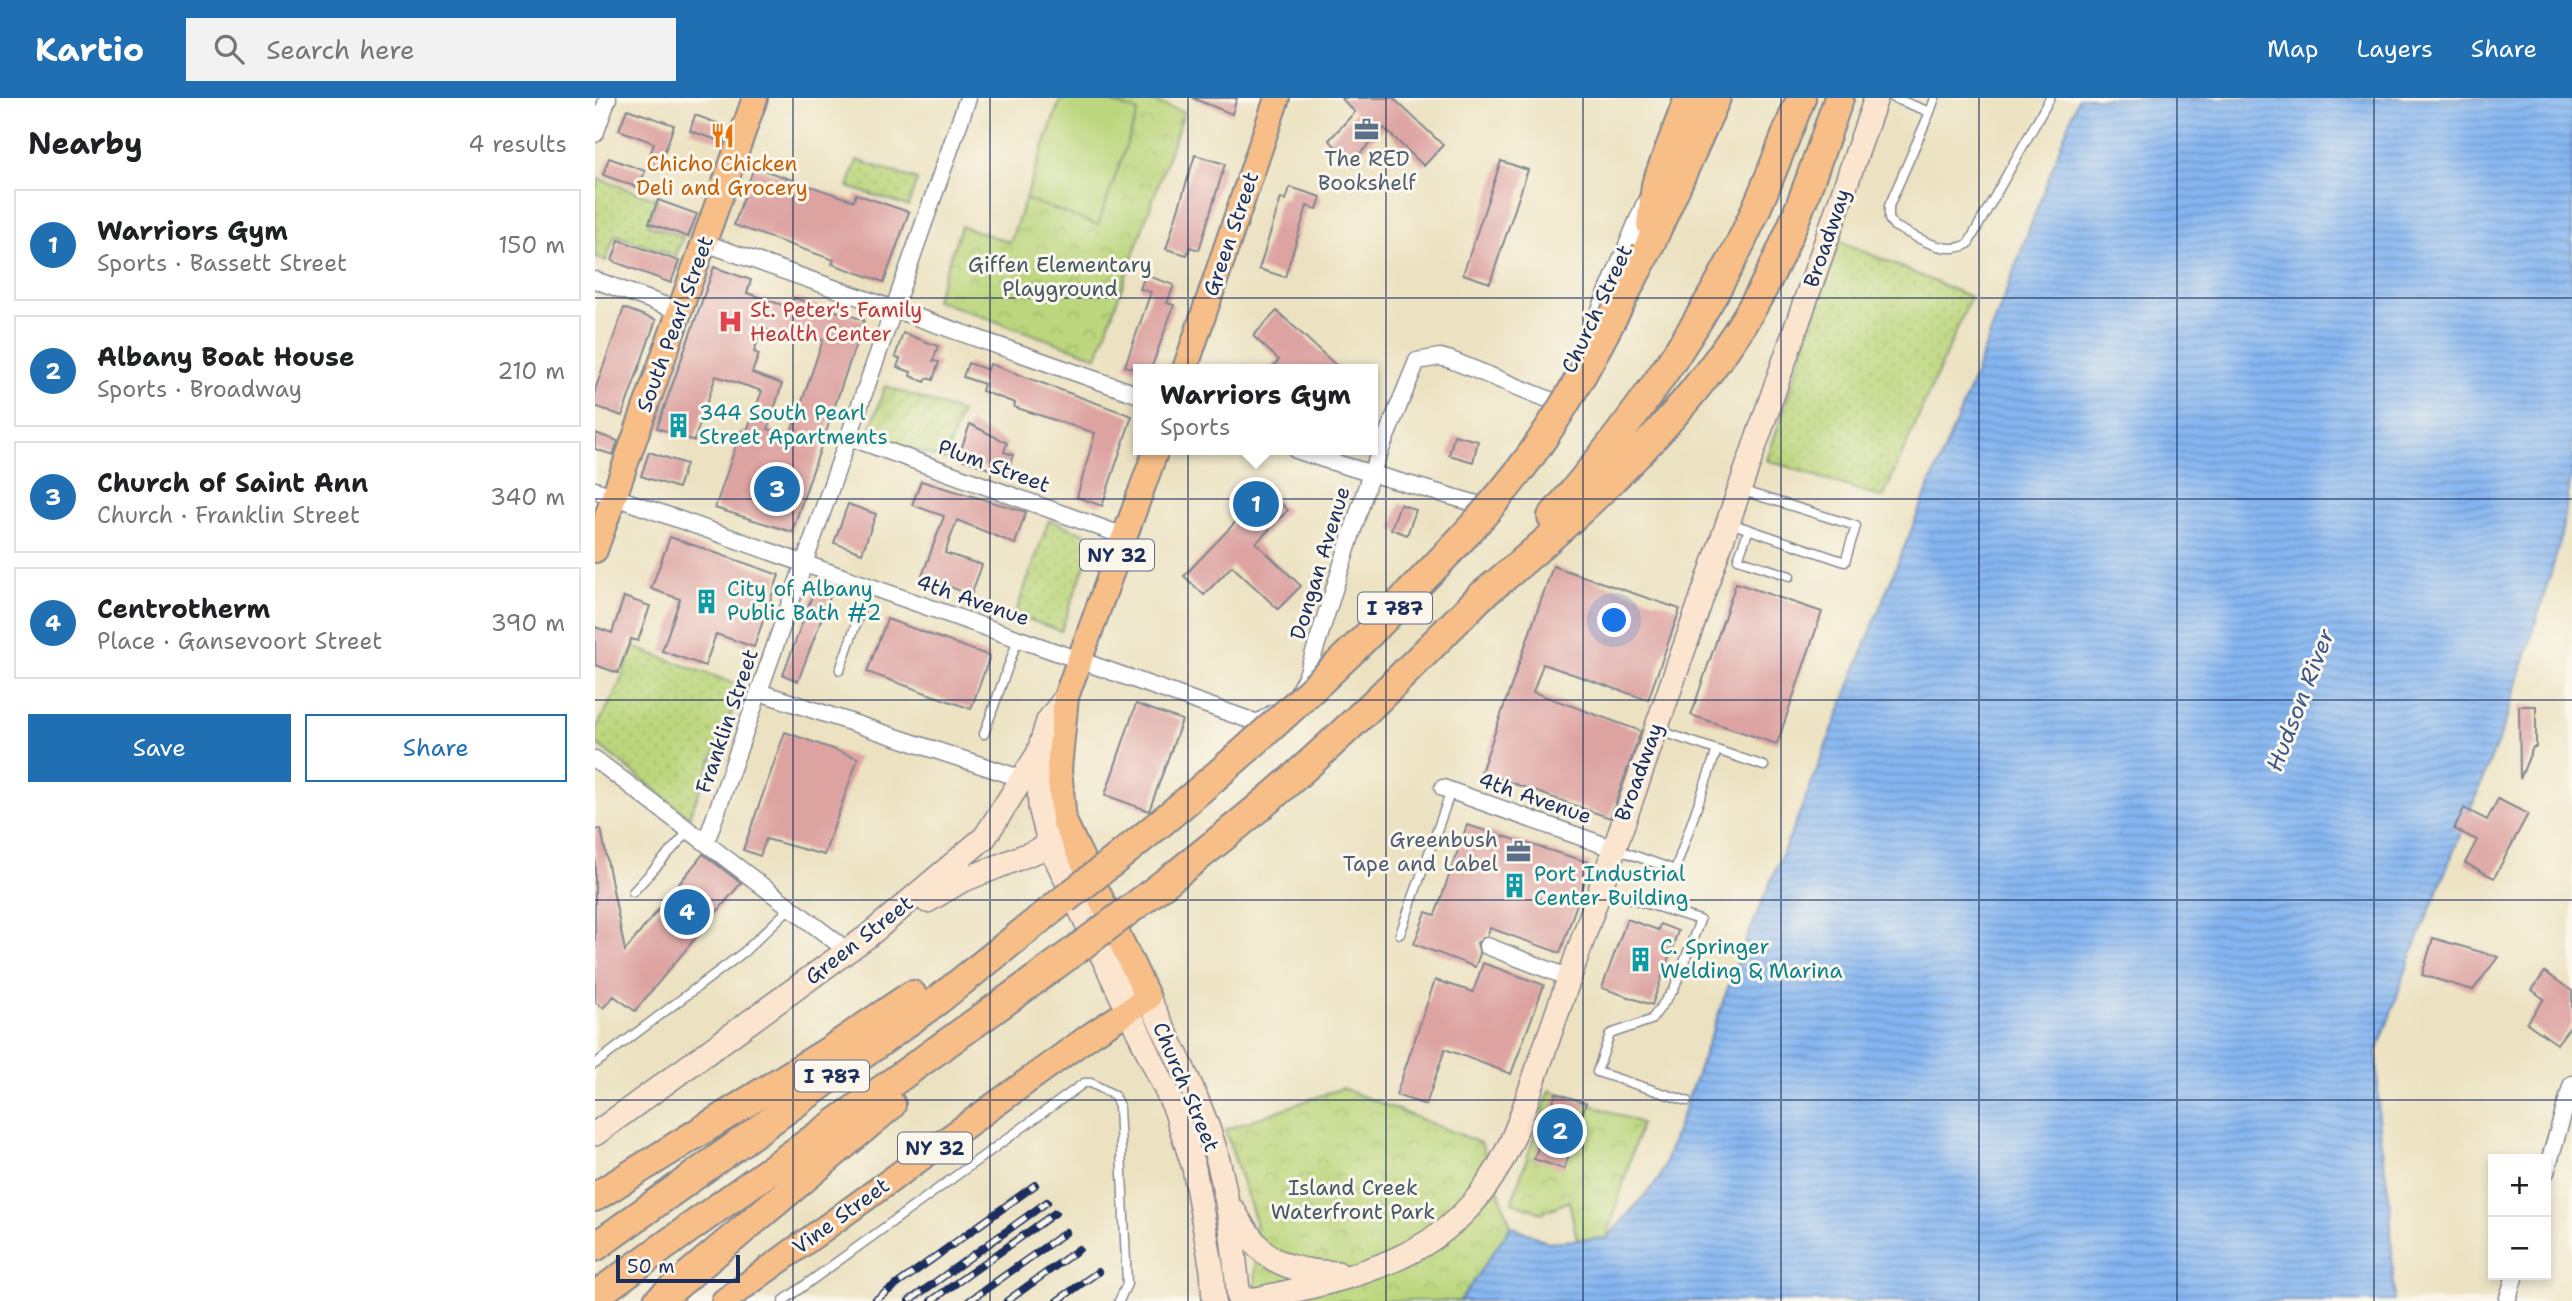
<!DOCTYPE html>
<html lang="en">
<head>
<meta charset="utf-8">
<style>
	:root { --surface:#fff; --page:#f2f2f2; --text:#202124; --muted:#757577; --line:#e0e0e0; --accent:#1f6fb2 }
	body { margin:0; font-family:"Shantell Sans",sans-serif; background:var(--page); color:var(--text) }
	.controls { position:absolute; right:21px; bottom:21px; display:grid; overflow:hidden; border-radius:0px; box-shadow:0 4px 10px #0003 }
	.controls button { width:63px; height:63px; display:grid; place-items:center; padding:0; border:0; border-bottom:2px solid var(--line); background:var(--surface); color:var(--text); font:35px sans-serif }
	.scale { position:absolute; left:21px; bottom:18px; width:124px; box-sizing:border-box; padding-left:7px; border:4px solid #1b2f5e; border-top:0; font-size:19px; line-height:24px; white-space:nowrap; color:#1b2f5e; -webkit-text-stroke:5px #fbf7ec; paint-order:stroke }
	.you { position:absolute; left:1020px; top:523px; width:24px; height:24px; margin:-18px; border:5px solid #fff; border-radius:50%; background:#1a73e8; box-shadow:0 0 0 10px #1a73e833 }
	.badge { display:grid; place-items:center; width:46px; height:46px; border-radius:50%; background:var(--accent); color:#fff; font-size:23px; font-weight:700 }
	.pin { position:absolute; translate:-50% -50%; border:4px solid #fff; box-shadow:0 2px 7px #0006 }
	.popup { position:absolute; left:538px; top:266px; width:245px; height:91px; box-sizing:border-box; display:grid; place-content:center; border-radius:0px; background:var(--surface); filter:drop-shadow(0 2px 5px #0005); font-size:23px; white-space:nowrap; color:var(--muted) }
	.popup b { font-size:26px; color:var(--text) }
	.popup::after { content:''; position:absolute; left:50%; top:100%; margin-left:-14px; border:14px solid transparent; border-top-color:var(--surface) }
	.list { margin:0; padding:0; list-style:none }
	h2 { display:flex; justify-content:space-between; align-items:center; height:91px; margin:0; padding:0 28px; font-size:30px }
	h2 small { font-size:23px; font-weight:400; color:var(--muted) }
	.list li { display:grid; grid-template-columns:46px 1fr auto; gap:21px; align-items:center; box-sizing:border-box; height:112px; margin:0 14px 14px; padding:0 14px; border:2px solid var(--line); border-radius:0px }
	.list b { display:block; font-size:26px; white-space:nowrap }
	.list p { margin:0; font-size:23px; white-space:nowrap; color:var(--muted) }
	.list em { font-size:23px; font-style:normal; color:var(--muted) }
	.actions { display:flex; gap:14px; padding:21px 28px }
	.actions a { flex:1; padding:16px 0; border:2px solid var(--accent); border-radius:0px; text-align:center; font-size:24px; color:var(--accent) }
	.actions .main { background:var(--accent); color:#fff }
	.icon { flex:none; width:38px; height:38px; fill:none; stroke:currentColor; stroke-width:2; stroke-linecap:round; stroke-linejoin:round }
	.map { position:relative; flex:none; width:1977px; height:1203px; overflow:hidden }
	header { display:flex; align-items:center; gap:42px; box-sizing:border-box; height:98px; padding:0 35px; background:var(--accent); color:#fff }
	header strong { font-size:33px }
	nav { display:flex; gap:38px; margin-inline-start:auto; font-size:24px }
	.search { width:490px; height:63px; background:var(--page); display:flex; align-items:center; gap:18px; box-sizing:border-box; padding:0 24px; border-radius:0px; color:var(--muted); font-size:26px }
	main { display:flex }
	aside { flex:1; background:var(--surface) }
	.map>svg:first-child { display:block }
	.grass { fill:url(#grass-dots); stroke:#6b826c; stroke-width:2 }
	.park { fill:url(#park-crowns); stroke:#6b826c; stroke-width:2 }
	.garden { fill:url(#garden-furrows); stroke:#6b826c; stroke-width:2 }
	.pitch { fill:#bbd67b; stroke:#6b826c; stroke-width:2 }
	.water { fill:url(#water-rules); stroke:#5072a8; stroke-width:2 }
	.building { fill:#dda3a1; fill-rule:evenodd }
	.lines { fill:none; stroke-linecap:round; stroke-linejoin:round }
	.lane-casing { stroke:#848890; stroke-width:11 }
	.street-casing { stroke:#848890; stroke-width:19 }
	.secondary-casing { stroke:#848890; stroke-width:26 }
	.primary-casing { stroke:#848890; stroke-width:28 }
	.highway-casing { stroke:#848890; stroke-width:32 }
	.lane { stroke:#fff; stroke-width:8 }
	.street { stroke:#fff; stroke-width:16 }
	.secondary { stroke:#fce5cf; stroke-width:23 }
	.primary { stroke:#f7be88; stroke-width:24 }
	.highway { stroke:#f7be88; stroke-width:28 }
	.rail-casing { stroke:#1b2f5e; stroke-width:8 }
	.rail { stroke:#fbf7ec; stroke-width:5; stroke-dasharray:16; stroke-linecap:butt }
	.highway-bridge-casing { stroke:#848890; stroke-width:32; stroke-linecap:butt }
	.highway-bridge { stroke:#f7be88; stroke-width:28 }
	.grid { fill:none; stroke:#1b2f5e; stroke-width:2; stroke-opacity:0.55 }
	.labels { text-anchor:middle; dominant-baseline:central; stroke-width:6; stroke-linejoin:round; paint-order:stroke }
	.shield { fill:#fbf7ec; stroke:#5e6b89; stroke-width:2 }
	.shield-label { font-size:19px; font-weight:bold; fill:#1b2f5e }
	.service-label { font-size:21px; fill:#4e5e75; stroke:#fbf7ec }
	.food-label { font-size:21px; fill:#c56008; stroke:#fbf7ec }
	.street-label { font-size:21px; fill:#1b2f5e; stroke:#fbf7ec }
	.park-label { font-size:21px; fill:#435965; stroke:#fbf7ec }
	.health-label { font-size:21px; fill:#be3a42; stroke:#fbf7ec; text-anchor:start }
	.culture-label { font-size:21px; fill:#0d838f; stroke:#fbf7ec; text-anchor:start }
	.water-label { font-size:23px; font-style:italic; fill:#3b588a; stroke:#fbf7ec }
</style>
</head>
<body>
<header>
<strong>Kartio</strong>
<div class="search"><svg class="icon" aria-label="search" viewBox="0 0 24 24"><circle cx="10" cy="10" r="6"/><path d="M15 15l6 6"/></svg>Search here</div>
<nav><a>Map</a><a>Layers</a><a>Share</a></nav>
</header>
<main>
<aside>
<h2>Nearby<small>4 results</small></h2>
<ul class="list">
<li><span class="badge">1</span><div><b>Warriors Gym</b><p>Sports · Bassett Street</p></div><em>150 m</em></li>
<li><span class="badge">2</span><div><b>Albany Boat House</b><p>Sports · Broadway</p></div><em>210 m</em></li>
<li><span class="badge">3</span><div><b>Church of Saint Ann</b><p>Church · Franklin Street</p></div><em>340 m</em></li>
<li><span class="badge">4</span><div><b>Centrotherm</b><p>Place · Gansevoort Street</p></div><em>390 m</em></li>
</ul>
<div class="actions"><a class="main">Save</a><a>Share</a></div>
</aside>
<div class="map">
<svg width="1977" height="1203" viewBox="0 0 1977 1203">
	<defs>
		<pattern id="grass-dots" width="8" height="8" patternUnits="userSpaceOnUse" patternTransform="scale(1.75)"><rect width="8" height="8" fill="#bbd67b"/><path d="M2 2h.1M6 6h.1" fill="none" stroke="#a0b86d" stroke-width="1.8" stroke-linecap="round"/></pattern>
		<pattern id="park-crowns" width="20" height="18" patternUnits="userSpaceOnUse" patternTransform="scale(1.75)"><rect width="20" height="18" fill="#bbd67b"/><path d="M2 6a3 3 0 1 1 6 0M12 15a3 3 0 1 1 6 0" fill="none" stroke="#a0b86d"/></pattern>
		<pattern id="garden-furrows" width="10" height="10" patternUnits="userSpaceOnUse" patternTransform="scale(1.75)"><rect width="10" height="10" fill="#bbd67b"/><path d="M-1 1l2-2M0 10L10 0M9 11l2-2" fill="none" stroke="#a0b86d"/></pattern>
		<pattern id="water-rules" width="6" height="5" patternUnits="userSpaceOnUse" patternTransform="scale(1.75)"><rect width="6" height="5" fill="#85b6f1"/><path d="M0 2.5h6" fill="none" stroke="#6c94c6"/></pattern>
	</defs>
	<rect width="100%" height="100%" fill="#fbf7ec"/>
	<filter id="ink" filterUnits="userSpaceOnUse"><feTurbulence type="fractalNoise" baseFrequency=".0143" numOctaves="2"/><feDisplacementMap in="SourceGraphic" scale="14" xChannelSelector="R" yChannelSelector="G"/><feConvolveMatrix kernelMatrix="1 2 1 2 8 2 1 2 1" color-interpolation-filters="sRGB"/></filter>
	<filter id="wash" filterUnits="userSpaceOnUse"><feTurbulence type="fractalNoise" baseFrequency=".00686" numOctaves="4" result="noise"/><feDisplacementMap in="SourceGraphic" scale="28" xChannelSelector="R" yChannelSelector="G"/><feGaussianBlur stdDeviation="1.57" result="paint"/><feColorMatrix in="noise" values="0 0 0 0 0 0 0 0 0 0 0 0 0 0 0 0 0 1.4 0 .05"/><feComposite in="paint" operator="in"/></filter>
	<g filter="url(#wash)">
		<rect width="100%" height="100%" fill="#ece2c1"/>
		<path class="grass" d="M262,62l60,20 -9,26 -60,-19z
			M4,81l58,20 -9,26 35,12 -7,19 -61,-21 -9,26 -11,-4v-68z
			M1244,143l132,56 -88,201 -116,-38z
			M454,422l46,17 -34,94 -46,-16z
			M38,549l109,39 -53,131 -94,-75v-11l24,-46z"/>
		<path class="park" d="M466,0h84l39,14 -87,245 -162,-57 26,-74 49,16z
			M747,990l139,55 30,83 -51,75h-204l-1,-82 -30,-89z
			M955,992l91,33 -34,115 -30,2 -8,-39 -27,12 -30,-11z"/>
		<path class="garden" d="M290,288l76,26 -16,48 -77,-25z"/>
		<path class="pitch" d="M466,0h40l37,14 -40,113 -73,-26z"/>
		<path class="water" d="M1483,0h494v375l-13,73 -54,178 -95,235 -33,94 2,77 11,72 4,99h-934l51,-75 37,16 59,-4 52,-59 81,-225 63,-149 86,-221 83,-201z"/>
		<g id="blocks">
			<path class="building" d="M597,0h45l-5,16z
				M746,0h52l50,47 -19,21 -40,-38 -32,34 -23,-22 26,-28z
				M32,11l47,16 -15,43 -12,-4 7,-21 -35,-13z
				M100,17l30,11 -5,15 -30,-10z
				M600,57l30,9 -26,86 -9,-3 -3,8 -21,-6z
				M14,60l36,13 -6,17 -36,-13z
				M906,63l27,9 -38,113 -27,-9z
				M159,69l100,34 2,-7 53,18 -25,70 -52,-18 2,-4 -100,-35z
				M695,89l31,10 -4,12 -10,-3 -22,71 -26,-8 22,-71 5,2z
				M63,102l39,14 -9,23 -39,-14z
				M24,142l60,21 -8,22 -59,-22z
				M119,169l37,13 -4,13 44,15 3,-10 70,22 -72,212 -77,-24 26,-77 5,2 16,-42 -46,-15 -22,65 -37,-13zM167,230l35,11 2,-6 24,7 -33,96 -22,-7 14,-45 -30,-11 7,-19 -5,-2z
				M550,177l29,10 -7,18 7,2 -23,64h-17l-9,-3 26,-74 -11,-3z
				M29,210l32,12 -34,96 -27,-10v-16z
				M682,213l63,58h-70l9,-9 -26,-24z
				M308,235l35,13 -5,15 6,1 -6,18 -6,-2 -2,4 -15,-6 1,-4 -14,-5 3,-8 -5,-2z
				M373,265l20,7 2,-6 142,52 -30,90 -25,-9 18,-64 -81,-26 1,-4 -33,-12 2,-7 -21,-7z
				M375,326l37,19 -3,9 9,3 -7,20 -48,-17z
				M0,335l23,8 -5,14 -18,-6z
				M859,337l24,6 -5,21 -24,-7z
				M54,354l37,12 -8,24 -37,-12z
				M326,383l105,31 -11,32 -58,-24 -12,33 37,12 -11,30 -49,-19 22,-60 -32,-11z
				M671,392l22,20 -32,33 45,43 -23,23 -46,-43 -28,29 -20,-19z
				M253,406l28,10 -14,39 -28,-10z
				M805,406l16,6 -9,25 -16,-6z
				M75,439l109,38 -25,72 -38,-13 -11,32 -43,-15 18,-52 -29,-10z
				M958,468l127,43 -32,91 -105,-36 -10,28 108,39 -31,87 -129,-46z
				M1141,485l86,29 -45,132 -86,-29z
				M220,490l16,6 -33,87 -15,-6z
				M29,499l26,9 -12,35 -7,-2 -13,34 -23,-8v-38l17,6z
				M292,521l103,37 -19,53 -104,-37z
				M541,606l46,16 -33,91 -44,-16z
				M1924,608h17v41h-3l-13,32z
				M190,634l73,26 -34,97 -58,-16 -6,17 -17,-6z
				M1903,701l30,15 -34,64 -29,-15 12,-23 -23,-11 10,-21 23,12z
				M872,727l124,38 -31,90 -70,-25 -3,8 -10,7 3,11 -5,13 -61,-23 12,-32 9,3z
				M6,731l24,122 78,-97 38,29 -106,128 -21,-15 -11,12 -8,-6v-172z
				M1032,821l31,11 2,-6 18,7 -26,74 -50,-17z
				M1838,840l65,19 -25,33 -51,-15z
				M888,865l61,22 -33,89 -66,-25 -19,56 -30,-10 39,-115 38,12z
				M1950,874l27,19v33l-15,20 -30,-21 17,-24 -12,-9z
				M961,995l30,10 -22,66 -30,-10z"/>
		</g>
	</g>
	<g filter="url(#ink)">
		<use href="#blocks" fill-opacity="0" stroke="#848890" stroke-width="2"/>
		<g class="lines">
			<defs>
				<path id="lane" d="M1299,0l36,14 -41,94v13l5,7c22,10 50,31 74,18l82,-146
					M1335,14l5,-14
					M1135,425l115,39 11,-36 -113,-35
					M1154,431l-11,30 52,17
					M245,572l29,-84
					M1067,627l7,9 95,32
					M389,636l34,-95
					M1021,751l59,21 42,-120
					M1006,792l99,30 -26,69 -23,31 -41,14 -13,38 90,29
					M38,794l57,-62
					M805,836l51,-143
					M0,966l149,-112 47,-45
					M188,1203l301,-218h7l23,12 5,11 8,178 -8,17"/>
				<path id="street" d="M0,36l13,-36
					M110,145l434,152
					M0,182l85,31
					M994,238l55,-131
					M254,339l275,99
					M701,352c64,22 129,38 194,58l2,-4
					M0,392l663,233 15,-10
					M164,594l264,87
					M703,594l9,-17 63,-199 47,-115 23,-4 11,3 99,40
					M0,661l253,192
					M848,690l169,60
					M111,744l262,-744
					M892,848l80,31
					M1951,1074l26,-88
					M1912,1203l8,-26"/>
				<path id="secondary" d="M443,656l2,53 10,39 125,263 19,59 18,102 2,31
					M332,803l34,-20 101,-40
					M553,900c24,48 50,97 66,148 15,50 20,103 25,155
					M0,1036l273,-198 117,-99 53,-83 10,-33 18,-24
					M639,1113c27,49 47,60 103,62
					M652,1203c125,-27 221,-45 271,-176l358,-1027"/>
				<path id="primary" d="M590,271l92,-271
					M0,452l160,-452
					M129,1203l367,-266 57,-37 -84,-177 -5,-52 7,-72 90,-247"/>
				<path id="highway" d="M1056,126l5,-39 33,-87
					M1052,153l69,-153
					M957,419c68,-80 131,-163 180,-257 27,-52 47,-108 69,-162
					M885,499c101,-82 220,-191 282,-307 33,-61 54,-127 77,-192
					M0,1099l237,-148 80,-54
					M0,1149l338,-243 132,-105
					M0,1198l437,-314
					M63,1203l233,-196"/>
			</defs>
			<use href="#lane" class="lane-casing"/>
			<use href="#street" class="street-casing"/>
			<use href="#secondary" class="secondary-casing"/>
			<use href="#primary" class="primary-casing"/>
			<use href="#highway" class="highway-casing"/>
			<use href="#lane" class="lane"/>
			<use href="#street" class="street"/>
			<use href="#secondary" class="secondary"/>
			<use href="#primary" class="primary"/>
			<use href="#highway" class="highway"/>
			<defs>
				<path id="rail" d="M279,1203l161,-116
					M314,1203l138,-99
					M336,1203l124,-88
					M374,1203l97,-69
					M412,1203l72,-52
					M462,1203l41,-29"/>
			</defs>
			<use href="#rail" class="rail-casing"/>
			<use href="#rail" class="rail"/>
			<defs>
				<path id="highway-bridge" d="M470,801c114,-87 221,-181 322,-283 50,-51 100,-101 142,-158 47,-65 81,-136 118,-207
					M437,884c89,-65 178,-131 260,-203 66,-58 127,-120 188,-182"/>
			</defs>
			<use href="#highway-bridge" class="highway-bridge-casing"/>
			<use href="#highway-bridge" class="highway-bridge"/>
		</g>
	</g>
	<path class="grid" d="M198,0v1203M395,0v1203M593,0v1203M791,0v1203M988,0v1203M1186,0v1203M1384,0v1203M1582,0v1203M1779,0v1203M0,200h1977M0,401h1977M0,602h1977M0,802h1977M0,1002h1977"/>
	<defs>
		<symbol id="office-bare" viewBox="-9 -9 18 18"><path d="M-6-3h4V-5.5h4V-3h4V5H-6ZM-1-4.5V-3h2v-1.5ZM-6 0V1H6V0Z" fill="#5c6f8a" stroke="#fbf7ec" stroke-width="2.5" paint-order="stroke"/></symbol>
		<symbol id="restaurant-bare" viewBox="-9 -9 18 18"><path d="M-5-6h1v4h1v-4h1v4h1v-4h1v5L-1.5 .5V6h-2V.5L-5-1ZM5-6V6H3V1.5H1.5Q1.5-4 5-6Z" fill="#e8710a" stroke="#fbf7ec" stroke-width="2.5" paint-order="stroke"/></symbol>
		<symbol id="hospital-bare" viewBox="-9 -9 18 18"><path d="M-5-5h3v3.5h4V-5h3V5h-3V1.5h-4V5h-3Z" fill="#e0444e" stroke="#fbf7ec" stroke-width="2.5" paint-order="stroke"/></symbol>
		<symbol id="building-bare" viewBox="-9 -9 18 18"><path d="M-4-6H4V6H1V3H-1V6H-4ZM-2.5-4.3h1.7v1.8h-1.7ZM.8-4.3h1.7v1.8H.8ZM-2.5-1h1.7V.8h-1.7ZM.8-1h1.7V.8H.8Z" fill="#0f9aa8" stroke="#fbf7ec" stroke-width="2.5" paint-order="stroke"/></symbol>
	</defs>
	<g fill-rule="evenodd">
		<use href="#office-bare" x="754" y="14" width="35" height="35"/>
		<use href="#restaurant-bare" x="110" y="20" width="35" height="35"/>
		<use href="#hospital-bare" x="118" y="206" width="35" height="35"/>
		<use href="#building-bare" x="66" y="310" width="35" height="35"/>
		<use href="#building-bare" x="94" y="486" width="35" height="35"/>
		<use href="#office-bare" x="906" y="736" width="35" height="35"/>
		<use href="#building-bare" x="902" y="770" width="35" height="35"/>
		<use href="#building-bare" x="1028" y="844" width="35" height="35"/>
	</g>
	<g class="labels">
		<g class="shield">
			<rect x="485" y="441.5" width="74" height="31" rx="5"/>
			<rect x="763" y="494.5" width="74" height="31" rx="5"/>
			<rect x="200" y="962.5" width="74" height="31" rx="5"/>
			<rect x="303" y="1034.5" width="74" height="31" rx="5"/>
		</g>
		<g class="shield-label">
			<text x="522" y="457">NY 32</text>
			<text x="800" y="510">I 787</text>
			<text x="237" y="978">I 787</text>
			<text x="340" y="1050">NY 32</text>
		</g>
		<g class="service-label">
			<text x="772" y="61">The RED<tspan x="772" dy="24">Bookshelf</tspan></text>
			<text x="903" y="742" text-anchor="end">Greenbush<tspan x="903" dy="24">Tape and Label</tspan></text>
		</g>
		<g class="food-label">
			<text x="127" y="66">Chicho Chicken<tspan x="127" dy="24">Deli and Grocery</tspan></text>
		</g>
		<g class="street-label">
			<text transform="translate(636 136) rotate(-71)">Green Street</text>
			<text transform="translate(1232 140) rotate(-71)">Broadway</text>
			<text transform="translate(1002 211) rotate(-65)">Church Street</text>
			<text transform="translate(80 226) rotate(-70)">South Pearl Street</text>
			<text transform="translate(399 368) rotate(20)">Plum Street</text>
			<text transform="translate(725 465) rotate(-73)">Dongan Avenue</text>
			<text transform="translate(378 502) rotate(19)">4th Avenue</text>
			<text transform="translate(132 623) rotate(-71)">Franklin Street</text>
			<text transform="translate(1044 674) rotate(-70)">Broadway</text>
			<text transform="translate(940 700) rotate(19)">4th Avenue</text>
			<text transform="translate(264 842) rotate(-38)">Green Street</text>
			<text transform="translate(591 989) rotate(67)">Church Street</text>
			<text transform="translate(246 1118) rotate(-36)">Vine Street</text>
		</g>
		<g class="park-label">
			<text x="465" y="167">Giffen Elementary<tspan x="465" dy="24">Playground</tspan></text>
			<text x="758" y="1090">Island Creek<tspan x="758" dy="24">Waterfront Park</tspan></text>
		</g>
		<g class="health-label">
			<text x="155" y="212">St. Peter's Family<tspan x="155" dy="24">Health Center</tspan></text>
		</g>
		<g class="culture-label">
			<text x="104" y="315">344 South Pearl<tspan x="104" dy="24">Street Apartments</tspan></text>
			<text x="132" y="491">City of Albany<tspan x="132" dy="24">Public Bath #2</tspan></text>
			<text x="939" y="776">Port Industrial<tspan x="939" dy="24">Center Building</tspan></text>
			<text x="1065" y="849">C. Springer<tspan x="1065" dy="24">Welding &amp; Marina</tspan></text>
		</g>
		<g class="water-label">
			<text transform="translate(1705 602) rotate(-69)">Hudson River</text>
		</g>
	</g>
</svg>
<div class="controls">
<button>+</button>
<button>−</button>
</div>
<div class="scale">50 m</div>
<div class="you"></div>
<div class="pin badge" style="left:661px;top:406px">1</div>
<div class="popup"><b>Warriors Gym</b>Sports</div>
<div class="pin badge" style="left:965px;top:1033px">2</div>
<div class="pin badge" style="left:182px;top:391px">3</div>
<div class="pin badge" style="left:92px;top:814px">4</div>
</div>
</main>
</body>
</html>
